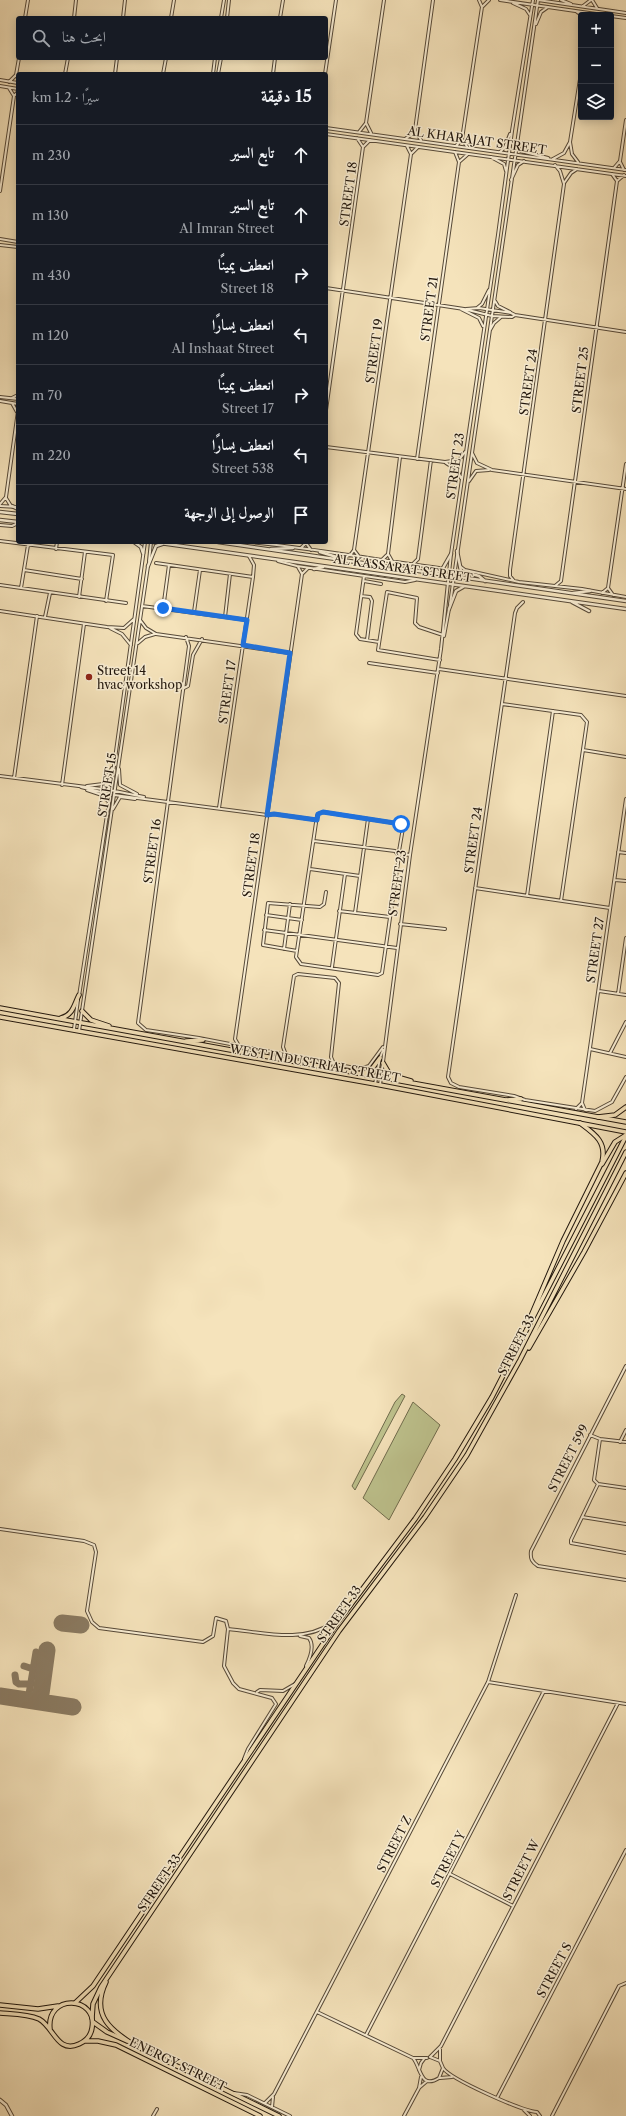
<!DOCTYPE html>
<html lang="ar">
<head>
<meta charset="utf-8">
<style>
	:root { --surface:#171b24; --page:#242831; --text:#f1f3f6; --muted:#9ea1a6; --line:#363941 }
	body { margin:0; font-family:"Libre Caslon Text",Amiri,serif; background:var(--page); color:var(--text); direction:rtl }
	.controls { position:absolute; right:12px; top:12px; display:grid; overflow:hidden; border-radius:4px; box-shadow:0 2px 10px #0003 }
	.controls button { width:36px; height:36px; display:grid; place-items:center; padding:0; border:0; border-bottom:1px solid var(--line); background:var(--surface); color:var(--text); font:20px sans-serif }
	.stop { position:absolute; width:12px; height:12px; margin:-9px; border:3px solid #1a73e8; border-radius:50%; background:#fff }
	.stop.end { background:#1a73e8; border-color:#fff; box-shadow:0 1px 4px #0008 }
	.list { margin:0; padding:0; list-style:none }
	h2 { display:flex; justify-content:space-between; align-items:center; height:52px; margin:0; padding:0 16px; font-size:17px }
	h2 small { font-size:13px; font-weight:400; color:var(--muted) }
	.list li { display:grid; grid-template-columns:26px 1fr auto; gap:12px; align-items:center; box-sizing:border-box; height:60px; padding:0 16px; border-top:1px solid var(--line) }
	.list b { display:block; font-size:15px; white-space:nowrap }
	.list p { margin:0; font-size:13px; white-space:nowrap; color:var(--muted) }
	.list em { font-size:13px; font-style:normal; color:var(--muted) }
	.icon { flex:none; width:22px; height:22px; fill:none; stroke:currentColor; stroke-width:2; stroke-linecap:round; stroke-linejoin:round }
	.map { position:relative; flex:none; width:626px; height:2116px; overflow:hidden; direction:ltr }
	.search { position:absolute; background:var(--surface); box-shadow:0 2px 10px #0003; left:16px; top:16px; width:312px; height:44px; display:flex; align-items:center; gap:10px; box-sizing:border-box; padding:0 14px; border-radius:4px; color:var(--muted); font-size:15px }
	.panel { position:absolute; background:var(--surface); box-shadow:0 2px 10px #0003; left:16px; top:72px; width:312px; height:472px; border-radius:4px; direction:rtl }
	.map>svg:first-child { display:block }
	.green { fill:#bec38e; stroke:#706c4d }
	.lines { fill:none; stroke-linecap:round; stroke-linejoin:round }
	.taxiway { stroke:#8b7c64; stroke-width:7 }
	.runway { stroke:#8b7c64; stroke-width:17 }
	.minor-casing { stroke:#564938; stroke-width:4 }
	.tertiary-casing { stroke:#564938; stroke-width:4.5 }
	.primary-casing { stroke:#21160c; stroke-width:5.5 }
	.trunk-casing { stroke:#21160c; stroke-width:5.5 }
	.minor { stroke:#f8edd3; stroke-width:2 }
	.tertiary { stroke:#f8edd3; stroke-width:2.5 }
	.primary { stroke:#f5e3bb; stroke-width:3.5 }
	.trunk { stroke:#f5e3bb; stroke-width:3.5 }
	.route { stroke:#1a73e8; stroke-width:5 }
	.poi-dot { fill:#8f2418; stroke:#f8edd3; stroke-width:1.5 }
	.labels { text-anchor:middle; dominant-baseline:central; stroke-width:3; stroke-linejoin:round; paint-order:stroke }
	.street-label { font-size:12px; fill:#21160c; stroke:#f8edd3 }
	.poi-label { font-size:12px; fill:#21160c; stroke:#f8edd3; text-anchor:start }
</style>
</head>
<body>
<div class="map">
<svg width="626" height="2116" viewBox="0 0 626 2116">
	<rect width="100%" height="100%" fill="#f5e3bb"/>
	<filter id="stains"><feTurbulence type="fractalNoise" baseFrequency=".005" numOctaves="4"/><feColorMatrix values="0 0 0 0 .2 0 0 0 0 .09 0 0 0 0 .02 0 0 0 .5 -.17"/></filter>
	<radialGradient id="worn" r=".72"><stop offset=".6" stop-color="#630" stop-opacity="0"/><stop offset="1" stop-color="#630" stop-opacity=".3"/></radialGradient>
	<path class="green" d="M402,1394l3,2 -50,94 -3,-4 43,-84z
		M413,1402l27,23 -51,95 -26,-22z"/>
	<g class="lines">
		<path class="taxiway" d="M24,1666l9,3
			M15,1675l1,7 3,2h12
			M28,1700l8,-48"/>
		<path class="runway" d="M62,1623l19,2
			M0,1696l73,11
			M40,1701l7,-51"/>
		<defs>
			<path id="minor" d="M500,0l103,15
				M538,0l88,13
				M561,0l10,4
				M592,0l5,8
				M513,3l13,6 4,6
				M583,6l8,-6
				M482,7l7,-7
				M577,12l5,3
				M611,16l15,2
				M25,18l3,-18
				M74,18l2,-18
				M123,18l2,-18
				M171,18l3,-18
				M221,18l3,-18
				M227,18l2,-18
				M280,18l3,-18
				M536,24l5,-12 7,-5
				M65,74l3,-16
				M115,74l2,-16
				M163,74l3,-16
				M213,74l2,-16
				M218,74l3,-16
				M273,74l2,-16
				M325,74l11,-74
				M18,78l-2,-3 3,-17
				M0,80l18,3
				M9,82l7,-7
				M0,86l18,3
				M9,88l5,8
				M366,123l5,10
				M326,128l300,42
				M415,131l6,9
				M359,132l7,-9 18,-123
				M326,134l300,42
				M357,138l6,9
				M405,139l6,-4 4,-5 18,-130
				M462,139l6,9
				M570,142l2,12 6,8
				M516,145l5,6 27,7
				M456,146l6,-7 20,-132 -3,-7
				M500,152l5,-5 5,-13
				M412,153l6,-6
				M491,157l13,7 2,7
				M553,159l11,-6 6,-11 11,-69
				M459,162l8,-7
				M620,162l4,8
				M614,168l6,-7 6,-41
				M612,174l5,7
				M511,180l7,-15 6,-4
				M564,183l7,-10 6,-4
				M0,191l14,-95 4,-4
				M0,239l18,3
				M0,245l18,2
				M326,288l138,21 28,7 20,1 3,-2
				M495,301l3,5 12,6
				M477,308l5,-4 7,-14
				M461,309l18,9 4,8
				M466,309l13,-1 32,5 4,2 111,17
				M490,330l4,-7 7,-6
				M0,397l18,2
				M12,398l6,-3
				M0,401l18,3
				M12,403l5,9
				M326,410l37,-263 7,-7
				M326,447l119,15 14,-2 6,-8
				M472,453l5,10 15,7 134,19
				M417,459l42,-297 -4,-10
				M446,463l11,7 4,8
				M469,481l7,-10 13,-1
				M6,498l5,8
				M0,504l6,-7 12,-86
				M0,506l18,1
				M0,525l12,1 6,-3
				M0,541l113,14 -7,46
				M250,542c63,6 125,18 189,26l5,7
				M306,543l5,7
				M301,548l6,-6
				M56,549l1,-7
				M354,550l6,8
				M346,556l5,-2 3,-4 57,-396 -4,-8
				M149,561l2,-19
				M278,561l19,5 108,16 10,-2
				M381,561l6,-6
				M156,563l97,14
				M393,563l-5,-9 12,-97
				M413,564l5,-5 13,-99
				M298,567l4,7
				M461,567l4,3 54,12 63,7 44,8
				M24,570l58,9
				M364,576l-8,58 4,5 19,3
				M364,581l17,3
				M514,581l-4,-5v-6l54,-386 -4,-13 -5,-6
				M0,585l126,18
				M555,586l6,-5 56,-400 7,-6
				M21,588l7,-43
				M608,588l5,7
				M602,593l6,-5 18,-124
				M361,596l9,1 2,4 -5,39
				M79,597l6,-45
				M523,602l-6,6 -2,5 -67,464 3,6 8,4 55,9 11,4 70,11 17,-9 14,-25
				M450,604l88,-604
				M142,606l105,14
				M163,609l6,-44
				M0,611l107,16 17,1 10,-9
				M194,612l6,-42
				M45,617l5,-24
				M225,617l5,-43
				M140,620l6,8 10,6 134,19
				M110,628l12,6 9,11
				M444,636l5,-27
				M186,637l3,9 -51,377 8,7 53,8 161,31 9,-3 14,-19
				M138,643l7,-6 10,-3
				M440,660l-62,-10 9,-58 30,6 -2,25 4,4 24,8
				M369,663l69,10
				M439,669l187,27
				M184,688l4,-2 5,-31 9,-16
				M502,704l79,11 6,7 -26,179
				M583,750l43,7
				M119,769l1,16 17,9
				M0,776l110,14 34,7
				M14,778l23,-162
				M62,785l22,-161
				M87,786l16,-2 9,-16
				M81,787l28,7
				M87,790l15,5 7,7
				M114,795l153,20 7,-1 43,6
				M219,808l34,-231 1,-12 -5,-9
				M113,809l7,-12 15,2
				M314,841l81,10 4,5 -17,117 -4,2 -77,-11 -5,-7 21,-141 1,-2 5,-2 78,12 2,4 -4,23 3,3 8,1
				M618,852l8,1
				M310,869l50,7
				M615,880l11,1
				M475,888l135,20
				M527,896l26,-185
				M339,911l51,6
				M355,913l13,-94
				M266,915l36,5
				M400,924l45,5
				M264,930l133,18
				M284,949l6,-45
				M297,951l-34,-6 5,-42 52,4 4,-3 2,-12
				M332,967l13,-93
				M599,991l27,4
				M618,994l8,-56
				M79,996l30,-194 36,-260
				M74,1029l4,-29
				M79,1031l69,-465
				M239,1046l-4,-7 67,-465 6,-6
				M590,1049l36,8
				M610,1053l16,-31
				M286,1055l-3,-8 11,-71 4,-2 37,4 4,5 -8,74 3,7
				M375,1084l5,-26 3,-8
				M380,1085l30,-230 31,-206 10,-95 47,-319 14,-104 21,-131
				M576,1109l6,-6
				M585,1110l-3,-7 44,-304
				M626,1366l-95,185c-1,8 1,11 7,15l88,14
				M590,1435l10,4 26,3
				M620,1442l6,-12
				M598,1484l-27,56v3l55,10
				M598,1484l-4,-4 6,-41
				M598,1484l28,4
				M582,1517l44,7
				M0,1529l84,12 10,4 2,7 -9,59 5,11 7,6 104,14 10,-6 3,-18 10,3 2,8 -4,37 9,17 6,6 33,9 4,6 -28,45 -4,10
				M228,1629c34,3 74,15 104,-6 7,-4 10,-11 15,-16
				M300,1636l9,2c6,8 1,20 -3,28
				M488,1682l138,22
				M257,1692l3,-2 23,1 12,-7
				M450,1874l63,32
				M317,2012l96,46h14
				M366,2035l178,-344
				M440,2049v11
				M430,2057l11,-11 177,-343
				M413,2058c8,9 7,32 26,20l4,-10 -3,-7 -10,-4
				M443,2068c7,11 79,43 94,44l3,4
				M419,2070l2,-7 3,-4
				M440,2078l12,-1
				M420,2087l7,-6
				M234,2093l13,2 43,21
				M497,2098l129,-248
				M265,2103l9,-9 214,-412 28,-87
				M272,2107l1,-10
				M524,2110l6,6
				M153,2116l4,-7
				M404,2116l15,-28 2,-11
				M552,2116l67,-130 7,-3"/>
			<path id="tertiary" d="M12,506l6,3
				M0,512l18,2
				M0,520l18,2
				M134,542l7,5 2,6
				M153,542l473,67
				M218,542l408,59
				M271,549l22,-1
				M457,551l4,20 18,5 6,5
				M320,552l20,6
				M148,566l8,-20 6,-2
				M314,569l9,-2
				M434,573l9,-5 8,-14
				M573,593l17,-2
				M572,602l17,9
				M449,609l7,-18 7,-4
				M0,2100l6,5 6,11"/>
			<path id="primary" d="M0,1008l626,114
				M82,1011l9,9 18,6
				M0,1017l375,67 251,48
				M61,1018c12,-3 13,-13 18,-23
				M186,1041l17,-1
				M383,1063l7,12 21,6
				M362,1074l9,-4 9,-12
				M506,1100l15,-1
				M602,1164l13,-22 11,-7
				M0,2005l38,4 20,-3
				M0,2013c12,1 28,1 39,6 15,8 18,35 40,25 7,-3 12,-9 13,-16 6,-32 -46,-35 -42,1
				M93,2022l14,10 20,9
				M84,2041h14l18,4 144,71
				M134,2045l145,71"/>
			<path id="trunk" d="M598,1117l17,-2 11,-8
				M528,1323l35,-82 39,-79c5,-20 -7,-28 -22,-39
				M529,1348l55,-96 42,-79
				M106,1982c-16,33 5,49 30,64
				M75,2003l18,-17 244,-363 78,-104 40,-60 37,-62 134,-261
				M92,2018l1,-14 8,-17 238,-356 86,-114 42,-62 53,-95 106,-208"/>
		</defs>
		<use href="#minor" class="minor-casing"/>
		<use href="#tertiary" class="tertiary-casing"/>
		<use href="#primary" class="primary-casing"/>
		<use href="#trunk" class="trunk-casing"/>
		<use href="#minor" class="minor"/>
		<use href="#tertiary" class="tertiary"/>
		<use href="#primary" class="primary"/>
		<use href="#trunk" class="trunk"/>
	</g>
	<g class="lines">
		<path class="route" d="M163,608l84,12 -4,25 47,8 -23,162 7,-1 43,6 1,-6 5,-2 78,12"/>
	</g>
	<circle class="poi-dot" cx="89" cy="677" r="4"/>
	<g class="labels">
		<g class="street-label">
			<text transform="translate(477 140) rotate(8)">AL KHARAJAT STREET</text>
			<text transform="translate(348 194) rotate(-82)">STREET 18</text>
			<text transform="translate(429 309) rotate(-82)">STREET 21</text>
			<text transform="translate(374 351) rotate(-82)">STREET 19</text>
			<text transform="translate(580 380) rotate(-83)">STREET 25</text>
			<text transform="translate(528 382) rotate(-82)">STREET 24</text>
			<text transform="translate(455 466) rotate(-82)">STREET 23</text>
			<text transform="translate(403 568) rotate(8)">AL KASSARAT STREET</text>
			<text transform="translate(227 692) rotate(-82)">STREET 17</text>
			<text transform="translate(107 785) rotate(-81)">STREET 15</text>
			<text transform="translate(473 840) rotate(-82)">STREET 24</text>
			<text transform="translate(152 851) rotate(-82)">STREET 16</text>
			<text transform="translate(251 865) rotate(-82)">STREET 18</text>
			<text transform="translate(397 883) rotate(-82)">STREET 23</text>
			<text transform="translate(595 950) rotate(-82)">STREET 27</text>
			<text transform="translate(315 1063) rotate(10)">WEST INDUSTRIAL STREET</text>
			<text transform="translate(516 1345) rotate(-63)">STREET 33</text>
			<text transform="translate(568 1458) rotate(-63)">STREET 599</text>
			<text transform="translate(339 1614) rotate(-55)">STREET 33</text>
			<text transform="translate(394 1844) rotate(-63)">STREET Z</text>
			<text transform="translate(448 1859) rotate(-63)">STREET Y</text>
			<text transform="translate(521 1870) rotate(-63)">STREET W</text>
			<text transform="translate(159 1883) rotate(-56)">STREET 33</text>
			<text transform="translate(554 1970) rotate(-62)">STREET S</text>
			<text transform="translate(178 2064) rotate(26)">ENERGY STREET</text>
		</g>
		<g class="poi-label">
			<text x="97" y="670">Street 14<tspan x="97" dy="14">hvac workshop</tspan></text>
		</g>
	</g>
	<rect width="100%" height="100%" filter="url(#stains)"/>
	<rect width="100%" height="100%" fill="url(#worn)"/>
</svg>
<div class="controls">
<button>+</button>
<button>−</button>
<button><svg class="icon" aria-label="layers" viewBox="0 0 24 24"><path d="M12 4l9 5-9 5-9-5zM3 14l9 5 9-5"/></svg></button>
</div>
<div class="stop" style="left:401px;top:824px"></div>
<div class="stop end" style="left:163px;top:608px"></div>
<div class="search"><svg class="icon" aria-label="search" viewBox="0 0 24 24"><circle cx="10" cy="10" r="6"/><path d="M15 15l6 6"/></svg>ابحث هنا</div>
<section class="panel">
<h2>15 دقيقة<small>سيرًا · 1.2 km</small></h2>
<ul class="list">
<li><svg class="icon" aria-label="ahead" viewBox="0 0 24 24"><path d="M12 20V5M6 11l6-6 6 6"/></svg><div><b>تابع السير</b></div><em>230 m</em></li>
<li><svg class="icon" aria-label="ahead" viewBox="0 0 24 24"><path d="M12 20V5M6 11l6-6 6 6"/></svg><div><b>تابع السير</b><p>Al Imran Street</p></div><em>130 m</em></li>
<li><svg class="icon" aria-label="right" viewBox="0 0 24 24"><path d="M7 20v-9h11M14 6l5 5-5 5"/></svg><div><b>انعطف يمينًا</b><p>Street 18</p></div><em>430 m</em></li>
<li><svg class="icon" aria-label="left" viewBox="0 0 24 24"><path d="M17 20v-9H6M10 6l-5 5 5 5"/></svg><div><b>انعطف يسارًا</b><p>Al Inshaat Street</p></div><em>120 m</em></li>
<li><svg class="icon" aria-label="right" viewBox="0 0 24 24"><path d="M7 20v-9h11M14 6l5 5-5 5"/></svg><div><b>انعطف يمينًا</b><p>Street 17</p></div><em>70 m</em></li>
<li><svg class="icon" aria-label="left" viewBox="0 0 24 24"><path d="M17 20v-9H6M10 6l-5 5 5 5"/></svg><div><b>انعطف يسارًا</b><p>Street 538</p></div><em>220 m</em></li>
<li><svg class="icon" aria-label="arrive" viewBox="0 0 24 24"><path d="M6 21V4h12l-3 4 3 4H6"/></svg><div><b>الوصول إلى الوجهة</b></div></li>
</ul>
</section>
</div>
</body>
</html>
